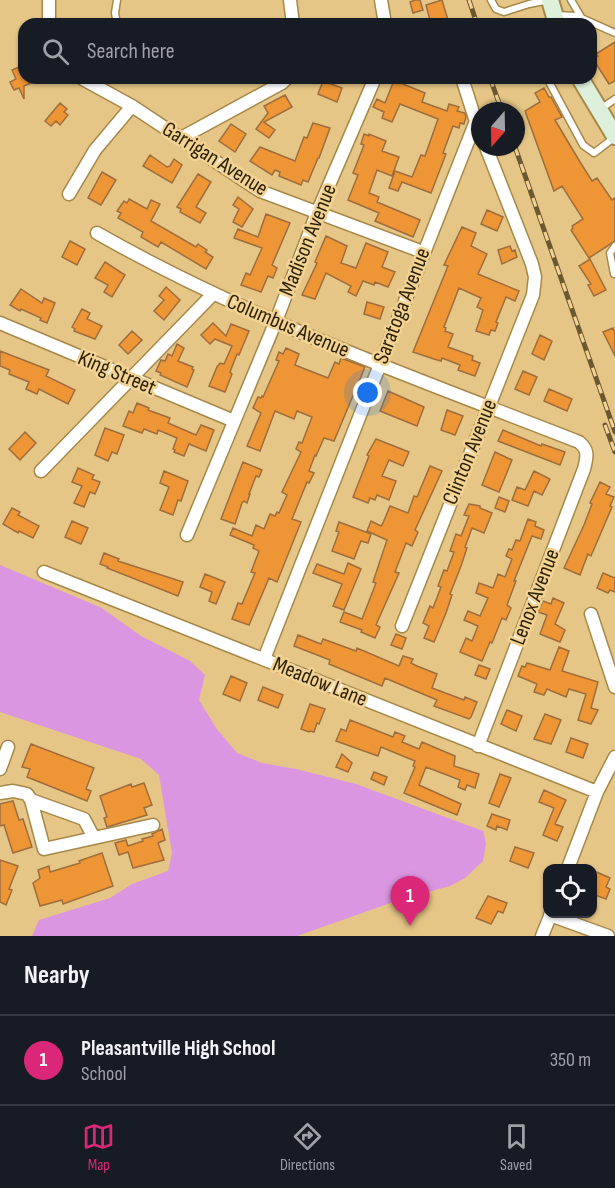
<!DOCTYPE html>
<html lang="en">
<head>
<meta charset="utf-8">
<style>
	:root { --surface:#171b24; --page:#20242c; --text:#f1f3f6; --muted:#9ea1a6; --line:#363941; --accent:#db2777 }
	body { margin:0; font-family:"Sofia Sans Condensed",sans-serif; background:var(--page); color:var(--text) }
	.controls { position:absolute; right:18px; bottom:18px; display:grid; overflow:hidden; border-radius:12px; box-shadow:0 2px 4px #0004 }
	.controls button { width:54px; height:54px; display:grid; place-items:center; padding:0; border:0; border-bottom:2px solid var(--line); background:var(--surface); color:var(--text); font:30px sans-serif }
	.compass { position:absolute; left:471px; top:102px; width:54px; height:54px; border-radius:50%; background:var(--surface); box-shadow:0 2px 4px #0004; rotate:200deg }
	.you { position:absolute; left:368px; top:393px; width:21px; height:21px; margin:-15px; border:4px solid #fff; border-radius:50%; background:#1a73e8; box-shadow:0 0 0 9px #1a73e833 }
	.badge { display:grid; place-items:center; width:39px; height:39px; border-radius:50%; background:var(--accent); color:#fff; font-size:20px; font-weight:700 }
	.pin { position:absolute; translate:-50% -50px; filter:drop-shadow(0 2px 3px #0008) }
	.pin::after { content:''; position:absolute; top:32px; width:21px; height:18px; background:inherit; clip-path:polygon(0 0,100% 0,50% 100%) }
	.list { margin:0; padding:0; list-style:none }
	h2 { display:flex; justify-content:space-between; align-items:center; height:78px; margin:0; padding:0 24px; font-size:26px }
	h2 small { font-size:20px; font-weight:400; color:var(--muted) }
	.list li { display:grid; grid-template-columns:39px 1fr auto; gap:18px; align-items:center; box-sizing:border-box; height:90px; padding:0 24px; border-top:2px solid var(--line) }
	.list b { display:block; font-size:22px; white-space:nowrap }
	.list p { margin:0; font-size:20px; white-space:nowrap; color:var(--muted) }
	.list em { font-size:20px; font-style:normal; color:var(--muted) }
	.icon { flex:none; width:33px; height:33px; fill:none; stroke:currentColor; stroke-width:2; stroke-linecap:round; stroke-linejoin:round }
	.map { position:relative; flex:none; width:615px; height:936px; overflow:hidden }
	.search { position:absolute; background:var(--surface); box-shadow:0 2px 4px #0004; left:18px; right:18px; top:18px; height:66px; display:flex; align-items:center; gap:15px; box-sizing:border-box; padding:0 21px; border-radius:18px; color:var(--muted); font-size:22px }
	.sheet { height:168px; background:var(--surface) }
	nav { display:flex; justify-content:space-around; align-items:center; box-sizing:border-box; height:84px; border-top:2px solid var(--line); background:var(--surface); font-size:16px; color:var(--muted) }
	nav a { display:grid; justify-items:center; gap:3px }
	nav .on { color:var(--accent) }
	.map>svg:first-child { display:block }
	.green { fill:#db96e1 }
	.building { fill:#ee9635; stroke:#9e6d3d; stroke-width:1.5 }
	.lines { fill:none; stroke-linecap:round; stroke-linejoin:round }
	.lane-casing { stroke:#a68849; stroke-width:9 }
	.street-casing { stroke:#a68849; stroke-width:15 }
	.secondary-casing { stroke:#a68849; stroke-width:20 }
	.lane { stroke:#fff; stroke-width:6 }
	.street { stroke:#fff; stroke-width:12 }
	.secondary { stroke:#ddf0dc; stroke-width:16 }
	.rail-casing { stroke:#6b5831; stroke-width:5 }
	.rail { stroke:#f3d393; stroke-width:3; stroke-dasharray:9; stroke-linecap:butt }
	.labels { text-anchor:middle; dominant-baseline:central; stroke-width:5; stroke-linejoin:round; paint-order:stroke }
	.street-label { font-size:22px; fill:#2b1f04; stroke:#f3d393 }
</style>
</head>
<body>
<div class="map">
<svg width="615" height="936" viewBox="0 0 615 936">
	<rect width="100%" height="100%" fill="#e6c686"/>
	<path class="green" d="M0,565l102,43 39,28 49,25 15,14 -6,25 17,28 21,25 25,10 34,6 60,15 127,47 3,12 -3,18 -18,17 -15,8 -51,14 -102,36h-265l7,-16 71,-22 22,-14 36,-13 4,-18 -13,-78 -18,-16 -141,-47z"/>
	<path class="building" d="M415,0h5l3,10 -10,3 -3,-11z
		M442,0l6,20 -17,4 -5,-19z
		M615,42v39l-6,3 -16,-25 5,-3 -2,-2z
		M24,65v13h19l-19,8v13l-5,-11 -5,2 -4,-8 6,-3 -4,-9z
		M395,78h10l-2,6 22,9 -3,9 25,9 2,-7 10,3 -2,4 8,2 1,4 -2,7 -4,-1 -1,5 -6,-2 -10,27 3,1 -15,39 -29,-11 -4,9 -9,-3 6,-17 17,6 9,-22 4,1 13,-37 -38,-15 -8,18 -10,-4 2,-6 -11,-5 4,-8 8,4z
		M323,81l19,7 -5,14 -19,-8z
		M544,88l5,9h2l11,20 -7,3 25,42 12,19 5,-3 15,22 3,-2v43l-26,17 -18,-28 2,-2 -1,-2 11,-7 -21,-33 -8,5 -29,-80 15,-9 -5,-9z
		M285,95l7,12 -28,15 11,8 -6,8 -13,-9 12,-16 -4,-7z
		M60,103l7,6 -3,3 4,3 -8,10 -4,-4 -5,5 -6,-5z
		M313,123l17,5 -11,30h-1l-10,24 -5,-2 -2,5 -22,-9 1,-4 -5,-2 -3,5 -22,-14 10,-14 35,14 9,-24 3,1z
		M231,124l15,10 -11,18 -16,-11z
		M364,134l5,2v-2l17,7 -4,10 17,6 -7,19 -15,-6 -8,23 10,4 -2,5 43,18 -7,17 -38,-16 4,-8 -31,-13 10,-25 -5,-2 11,-28 -3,-1z
		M150,155l17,12 3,-1 4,-7 8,6 -10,18 -29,-17z
		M102,172l14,8 -15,25 -13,-7z
		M198,174l13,8 -15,25 10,6 -6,10 -20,-11 1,-3 -4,-2z
		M238,197l15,12 -11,18 -9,-5 6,-13 -6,-4z
		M129,199l18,10 4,-9 9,4 -9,17 45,26 2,-3 9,6 -2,2 8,5 -7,12 -45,-27 -3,5 -17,-10 2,-5 -25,-14 3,-5 -4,-2 7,-10 3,2z
		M487,210l16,7 -6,14 -16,-7z
		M266,214l24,9 -18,42 5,3 -4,10 -5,-2 -7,16 -20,-7 5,-12 4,2 12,-27 -28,-10 4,-9 20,8z
		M462,227l14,6 -5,13 16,8 -9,20 41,17 -4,10 -9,-4 -10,25 2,1 -3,8 -4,-1 -2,5 -13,-4 7,-21 -6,-3 4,-9 -22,-10 -15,39 2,1 -1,3 8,3 -5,13 25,9 -1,4 8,3 -5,13 -17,-6 2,-5 -18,-7 -1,3 -7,-2 -21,-7 35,-86 -4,-1z
		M326,236l21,10 -6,17 15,5 10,-25 22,9 -6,15 13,5 -7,15 -13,-5 -1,3 -11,-4 -7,15 -8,-4 3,-6 -25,-13 -11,26 -13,-4 15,-32 -2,-1z
		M70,241l15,8 -8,16 -15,-8z
		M510,246l2,5 3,-1 2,7 -15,7 -4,-14z
		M590,259l16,31 -12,6 -6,-11 3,-1 -12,-18z
		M105,262l20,13 -13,22 -8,-5 4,-7 -13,-7z
		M166,287l14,13 -16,20 -10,-9 10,-11 -5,-4z
		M21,289l21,14 2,-5 11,5 -8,20 -7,-3 1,-2 -20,-9 -1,2 -10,-6z
		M367,302l17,5 -4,12 -16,-5z
		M82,309l8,4 -3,6 15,7 -7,13 -21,-8 1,-2 -3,-2z
		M213,323l13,13 5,-12 18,7 -10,24 -2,-1 -7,18 2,2 -7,18 -16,-6 8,-19 3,-4 4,1 8,-18 -17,-7 -5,5 -9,-9z
		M613,328l2,5v23l-12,-24z
		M132,331l10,9 -14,14 -9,-9z
		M540,335l12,6 -8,19 -12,-6z
		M177,344l7,4 -6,13 15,6 -1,2 2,1 -7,17 -27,-12 1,-2 -5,-2 5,-11 4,1 3,-7 4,2z
		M286,348l13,6 -4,11 33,13 7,-16 4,2 2,-6 24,9 -31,74 -10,-3 -8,18 -1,-1 -6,16 5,2 -5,10 -2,-1 -15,37 9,3 -24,60 -8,-4 -20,47 -17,-6 6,-16 4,1 13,-31 -4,-1 8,-21 -6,-3 1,-3 -24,-10 3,-7 19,8 4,-11 8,4 6,-15 5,2 2,-4 2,1 8,-18 -5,-3 19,-40 -5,-3 3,-7 3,1 10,-26 -15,-6 -3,8 -19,-8 -15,40 -13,-5 14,-33 -8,-5 5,-11 3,1 1,-2 1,1 16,-36 -3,-1 3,-8 4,2z
		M0,351l49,19 -3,6 29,14 -7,14 -29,-15 -2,5 -11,-5 3,-7 -20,-8 1,-4 -10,-4z
		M523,371l14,6 -8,18 -14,-6z
		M549,389l23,10 -5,12 -23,-10z
		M388,391l36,16 -7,19 -37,-15z
		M137,403l12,5 -1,2 22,8 -2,5 28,12 5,-10 13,5 -8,21 -17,-7 -5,12 -10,-4 1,-2 -2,-1 4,-11 -19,-8 -1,4 -13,-5 -2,4 -19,-7 6,-15 4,2z
		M447,410l16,6 -8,19 -14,-5z
		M105,428l19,7 -7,19 -5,-2 -4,9 -13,-6z
		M503,430l38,16 1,-2 23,8 -5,13 -62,-24z
		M25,432l11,11 -16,17 -11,-11z
		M376,439l33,13 -6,14 -14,-6 -7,16 14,5 -7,19 -12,-5 -2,5 -5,-2 -2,5 -15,-6 16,-41 -2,-1z
		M495,452l17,8 -13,32 -17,-7z
		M243,462l19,8 -3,7 -3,-1 -7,18h1l-3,9 -3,-2 -2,2 -7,21 -14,-5z
		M430,466l12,5 -27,59 3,2 -6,14 -6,-3 -11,29 4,1 -23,52 4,2 -5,11 -14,-6 1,-2 -22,-8 4,-10 18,7 14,-36 -3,-1 14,-42 -20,-9 4,-10 10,5 2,-3 7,-17 18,7 6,-17 3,1z
		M78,468l16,7 -2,4 8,3 -5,12 -5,-2 -6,15 -10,-4 8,-17 -10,-4z
		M164,471l24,10 -7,20 -3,-1 -5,15 -13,-5 9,-23 -9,-4z
		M534,471l16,8 -8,16 -8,-4 -6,15 -16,-6 5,-13 8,3z
		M600,482l10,5 -4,7 8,3 -4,9 2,1 -21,49 -3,-2 -8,21 -16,-7 20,-43 8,-21 -2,-1z
		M499,497l10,4 -4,11 -10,-4z
		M469,504l11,2v2l12,5 -8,20 -12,-5 -7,19 2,1 -6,18 -11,28 2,1 -6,18 -12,29 -10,-4 5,-12 -6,-3 7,-17 3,2 8,-21 -3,-1 6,-16 3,1 7,-19 -4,-1 6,-17 5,2 8,-20 -5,-1z
		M12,508l8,4 -2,3 21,11 -6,12 -14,-7 -1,2 -15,-9z
		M528,519l8,3 -1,4 9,4 -3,9 -9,-3 -18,45h2l-9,24 4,3 -5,12 -4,-2 -10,25 -2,-1 -8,19 -22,-9 6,-14 6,3 6,-15 -14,-6 4,-9 12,5 8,-18 -12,-5 3,-10 14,5 5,-14 7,3 7,-18 -6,-3 3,-7 3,1 4,-10 4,1z
		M72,521l16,7 -7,16 -16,-7z
		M339,522l32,12 -3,9 -7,-2 -7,18 -22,-8 7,-19 -3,-1z
		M104,553l15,6 -1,2 65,21 -5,14 -71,-28 1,-1 -8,-3z
		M348,563l13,6 -17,41 -11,-4 9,-22 -29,-11 4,-9 27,10z
		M603,573l12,5v14l-5,-2 -2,3 -11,-5z
		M205,574l20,8 -9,22 -7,-3 3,-9 -12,-5z
		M553,598l11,5 -9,21 10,6 -5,12 -20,-8 7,-19 -9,-3 5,-11 8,3z
		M396,634l10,4 -4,11 -11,-4z
		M298,635l23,9 2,-5 33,12 1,-3 42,18 4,-10 10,3 -2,4 6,3 20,8 -5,14 32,12 1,-3 12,5 -6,15 -2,2 -35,-13 3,-6 -52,-22 -3,8 -53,-22 1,-4 -36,-14z
		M559,647l10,4 -7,20 36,11 -7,26 7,2 -7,14 -13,-4 8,-26 -17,-5 -3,8 -19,-8 -3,6 -10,-3 3,-8 -19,-8 4,-10 3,1 2,-4 23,7z
		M479,665l11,4 -4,10 -11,-4z
		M231,676l16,7 -7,18 -17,-7z
		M263,687l20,8 -5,13 -20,-8z
		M310,704l15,5 -6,15 -2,-1 -3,9 -4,-1 -1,1 -8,-3z
		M507,710l15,6 -6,15 -15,-7z
		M545,714l16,6 -10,24 -17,-5z
		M350,720l43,17 2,-5 10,4 -3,6 17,7 3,-7 33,14 -1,10 25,8 -4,14 -8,-3 -2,5 -7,-3 2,-7 -34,-13 -7,18 42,19 -4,11 -53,-22 11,-26 -2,-1 2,-5 -34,-14 -3,9 -42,-15 5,-12 5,2z
		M571,738l17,6 -5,14 -17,-6z
		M31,744l63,24 -8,21 5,2 -4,10 -60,-24 3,-8 -8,-2z
		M342,754l10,9 -4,9 -12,-5z
		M374,772l13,5 -3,8 -13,-6z
		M500,774l11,4 -12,29 -10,-4z
		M144,783l8,22 -8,3 3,7 -40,12 -3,-9 3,-1 -7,-21 31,-12 1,3z
		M544,790l22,10 -11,24 8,3 -6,14 -14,-6 11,-27 -15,-6z
		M13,801l6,19 4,-1 9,28 -19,6 -9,-28 -4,1v-22z
		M492,814l18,6 -3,10 -10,-4 -1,4 -9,-4z
		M162,829l3,11 -7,3 6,17 -31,8 -5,-16 -9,3 -4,-12 11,-3 2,6 15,-5 -1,-2 11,-3 -1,-2z
		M515,847l19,6 -6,15 -18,-7z
		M102,853l11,33 -50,18 -1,-4 -22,6 -7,-23 7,-5 -2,-8 11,-4 1,6 30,-9 -1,-2z
		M0,860l18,6 -9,23 3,1 -6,15 -6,-3z
		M592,870l18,8 -4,9 4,2 -4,10 -14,-5z
		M488,896l19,7 -4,10 -5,-2 -7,13 -15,-6z"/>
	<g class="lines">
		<defs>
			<path id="lane" d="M117,0l-2,13 2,11
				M491,0l5,9 8,3 25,-8 20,-4
				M571,0l10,17
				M556,15l21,1 38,17
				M547,78l36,67 11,8 21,-16
				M599,110l16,-11
				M614,274l-4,-21 5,-7"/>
			<path id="street" d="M49,0v24
				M290,0l3,24
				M381,0l4,24
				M81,78l51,28 128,85 163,61
				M462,78l16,50
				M181,138l101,-55 5,-5
				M69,194l26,-44 37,-44
				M97,233c152,87 319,145 482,209 10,8 8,15 5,27l-106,277
				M0,323l234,98
				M41,471l172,-177
				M187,535l89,-214 41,-108 58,-135
				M44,572l553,220
				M591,614l24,73
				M402,626l131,-331 2,-18 -3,-13 -46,-117
				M264,659l212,-538
				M0,769l8,-22
				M0,793l13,-2 14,3 4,6 53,19 10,19
				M31,800l13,49 109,-24
				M568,868l29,-76 18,-35
				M550,915l58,21
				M542,936l9,-22"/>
			<path id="secondary" d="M550,0l7,24
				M580,78l35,58"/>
		</defs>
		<use href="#lane" class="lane-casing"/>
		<use href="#street" class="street-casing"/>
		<use href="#secondary" class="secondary-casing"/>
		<use href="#lane" class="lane"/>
		<use href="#street" class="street"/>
		<use href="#secondary" class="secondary"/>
		<defs>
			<path id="rail" d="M469,0l8,24
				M490,78l12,33
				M515,147l100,285
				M605,425l10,27"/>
		</defs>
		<use href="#rail" class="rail-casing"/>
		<use href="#rail" class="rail"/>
	</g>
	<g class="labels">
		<g class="street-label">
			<text transform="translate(215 159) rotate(32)">Garrigan Avenue</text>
			<text transform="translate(308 240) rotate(-68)">Madison Avenue</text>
			<text transform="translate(402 306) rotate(-69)">Saratoga Avenue</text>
			<text transform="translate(288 326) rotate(23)">Columbus Avenue</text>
			<text transform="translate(117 373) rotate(23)">King Street</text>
			<text transform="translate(470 452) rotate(-68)">Clinton Avenue</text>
			<text transform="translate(535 597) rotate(-69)">Lenox Avenue</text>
			<text transform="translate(320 682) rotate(22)">Meadow Lane</text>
		</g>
	</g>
</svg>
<div class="controls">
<button><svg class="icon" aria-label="locate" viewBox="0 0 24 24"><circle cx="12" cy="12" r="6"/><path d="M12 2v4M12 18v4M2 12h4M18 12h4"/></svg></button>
</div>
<svg class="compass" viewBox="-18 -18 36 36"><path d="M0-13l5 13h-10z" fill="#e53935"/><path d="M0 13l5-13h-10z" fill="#9ea1a6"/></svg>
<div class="you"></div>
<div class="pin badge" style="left:410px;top:926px">1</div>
<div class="search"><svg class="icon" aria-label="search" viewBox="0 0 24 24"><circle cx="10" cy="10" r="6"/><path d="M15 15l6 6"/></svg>Search here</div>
</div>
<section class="sheet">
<h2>Nearby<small></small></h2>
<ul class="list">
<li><span class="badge">1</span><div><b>Pleasantville High School</b><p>School</p></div><em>350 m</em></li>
</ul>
</section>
<nav>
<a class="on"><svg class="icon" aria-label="map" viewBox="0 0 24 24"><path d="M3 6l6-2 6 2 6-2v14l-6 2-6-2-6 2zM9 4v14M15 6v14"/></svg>Map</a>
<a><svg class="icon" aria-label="directions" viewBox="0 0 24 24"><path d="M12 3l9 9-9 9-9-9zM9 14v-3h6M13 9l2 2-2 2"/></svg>Directions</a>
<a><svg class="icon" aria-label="saved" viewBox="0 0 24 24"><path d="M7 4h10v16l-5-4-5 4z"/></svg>Saved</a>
</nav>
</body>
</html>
